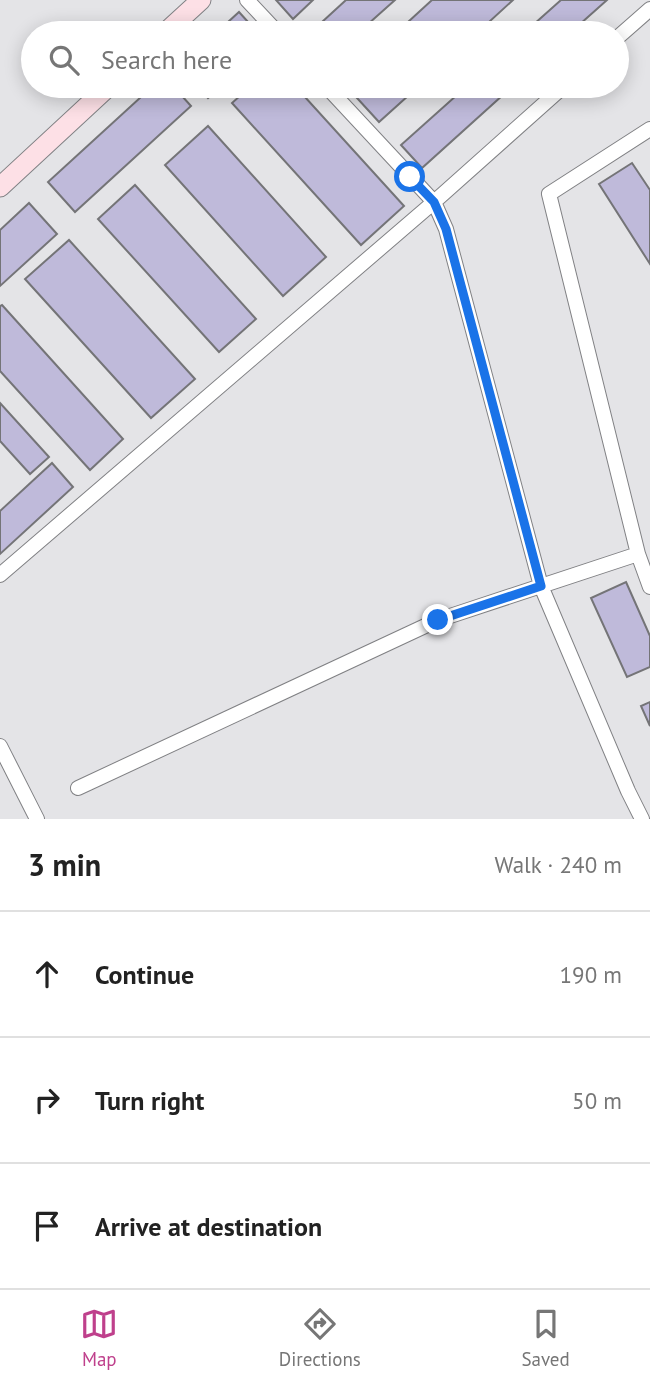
<!DOCTYPE html>
<html lang="en">
<head>
<meta charset="utf-8">
<style>
	:root { --surface:#fff; --page:#f2f2f2; --text:#222; --muted:#767676; --line:#e0e0e0; --accent:#bf408c }
	body { margin:0; font-family:"PT Sans",sans-serif; background:var(--page); color:var(--text) }
	.stop { position:absolute; width:21px; height:21px; margin:-16px; border:5px solid #1a73e8; border-radius:50%; background:#fff }
	.stop.end { background:#1a73e8; border-color:#fff; box-shadow:0 2px 7px #0008 }
	.list { margin:0; padding:0; list-style:none }
	h2 { display:flex; justify-content:space-between; align-items:center; height:91px; margin:0; padding:0 28px; font-size:30px }
	h2 small { font-size:23px; font-weight:400; color:var(--muted) }
	.list li { display:grid; grid-template-columns:46px 1fr auto; gap:21px; align-items:center; box-sizing:border-box; height:126px; padding:0 28px; border-top:2px solid var(--line) }
	.list b { display:block; font-size:26px; white-space:nowrap }
	.list em { font-size:23px; font-style:normal; color:var(--muted) }
	.icon { flex:none; width:38px; height:38px; fill:none; stroke:currentColor; stroke-width:2; stroke-linecap:round; stroke-linejoin:round }
	.map { position:relative; flex:none; width:650px; height:819px; overflow:hidden }
	.search { position:absolute; background:var(--surface); box-shadow:0 4px 18px #0003; left:21px; right:21px; top:21px; height:77px; display:flex; align-items:center; gap:18px; box-sizing:border-box; padding:0 24px; border-radius:38px; color:var(--muted); font-size:26px }
	.sheet { height:469px; background:var(--surface) }
	nav { display:flex; justify-content:space-around; align-items:center; box-sizing:border-box; height:98px; border-top:2px solid var(--line); background:var(--surface); font-size:19px; color:var(--muted) }
	nav a { display:grid; justify-items:center; gap:4px }
	nav .on { color:var(--accent) }
	.map>svg:first-child { display:block }
	.building { fill:#bfbada; stroke:#747477; stroke-width:2 }
	.lines { fill:none; stroke-linecap:round; stroke-linejoin:round }
	.street-casing { stroke:#808184; stroke-width:16 }
	.secondary-casing { stroke:#808184; stroke-width:21 }
	.street { stroke:#fff; stroke-width:14 }
	.secondary { stroke:#fde0e6; stroke-width:19 }
	.route { stroke:#1a73e8; stroke-width:9 }
</style>
</head>
<body>
<div class="map">
<svg width="650" height="819" viewBox="0 0 650 819">
	<rect width="100%" height="100%" fill="#e4e4e7"/>
	<path class="building" d="M276,0h37l-20,19z
		M346,0h49l-37,33h-48z
		M432,0h81l-36,33h-81z
		M561,0h46l-37,33h-46z
		M239,12l19,21h-42z
		M153,86h20l18,20 -116,106 -27,-30z
		M197,86h25l-14,12z
		M251,86h44l109,120 -43,39 -129,-142z
		M346,86h73l-40,36z
		M467,86h46l-91,82 -21,-23z
		M208,126l118,131 -43,39 -118,-131z
		M632,163l18,27v74l-51,-80z
		M135,185l121,134 -37,33 -121,-133z
		M29,203l28,31 -57,52v-56z
		M69,240l126,139 -44,39 -126,-139z
		M2,305l121,134 -33,31 -90,-99v-65z
		M0,403l49,54 -19,17 -30,-33z
		M52,463l21,24 -73,67v-43z
		M626,582l24,54v31l-23,10 -36,-79z
		M650,702v24l-9,-20z"/>
	<g class="lines">
		<defs>
			<path id="street" d="M247,0l31,33
				M617,38l33,-29
				M326,86l108,116 12,27 95,357 87,205 14,28
				M650,129l-101,65 89,360 12,33
				M0,575l434,-373 130,-116
				M0,746l37,73
				M78,788l360,-168 200,-66"/>
			<path id="secondary" d="M165,33l36,-33
				M0,187l109,-101"/>
		</defs>
		<use href="#street" class="street-casing"/>
		<use href="#secondary" class="secondary-casing"/>
		<use href="#street" class="street"/>
		<use href="#secondary" class="secondary"/>
	</g>
	<g class="lines">
		<path class="route" d="M410,177l24,25 12,27 95,357 -103,34"/>
	</g>
</svg>
<div class="stop" style="left:410px;top:177px"></div>
<div class="stop end" style="left:438px;top:620px"></div>
<div class="search"><svg class="icon" aria-label="search" viewBox="0 0 24 24"><circle cx="10" cy="10" r="6"/><path d="M15 15l6 6"/></svg>Search here</div>
</div>
<section class="sheet">
<h2>3 min<small>Walk · 240 m</small></h2>
<ul class="list">
<li><svg class="icon" aria-label="ahead" viewBox="0 0 24 24"><path d="M12 20V5M6 11l6-6 6 6"/></svg><div><b>Continue</b></div><em>190 m</em></li>
<li><svg class="icon" aria-label="right" viewBox="0 0 24 24"><path d="M7 20v-9h11M14 6l5 5-5 5"/></svg><div><b>Turn right</b></div><em>50 m</em></li>
<li><svg class="icon" aria-label="arrive" viewBox="0 0 24 24"><path d="M6 21V4h12l-3 4 3 4H6"/></svg><div><b>Arrive at destination</b></div></li>
</ul>
</section>
<nav>
<a class="on"><svg class="icon" aria-label="map" viewBox="0 0 24 24"><path d="M3 6l6-2 6 2 6-2v14l-6 2-6-2-6 2zM9 4v14M15 6v14"/></svg>Map</a>
<a><svg class="icon" aria-label="directions" viewBox="0 0 24 24"><path d="M12 3l9 9-9 9-9-9zM9 14v-3h6M13 9l2 2-2 2"/></svg>Directions</a>
<a><svg class="icon" aria-label="saved" viewBox="0 0 24 24"><path d="M7 4h10v16l-5-4-5 4z"/></svg>Saved</a>
</nav>
</body>
</html>
